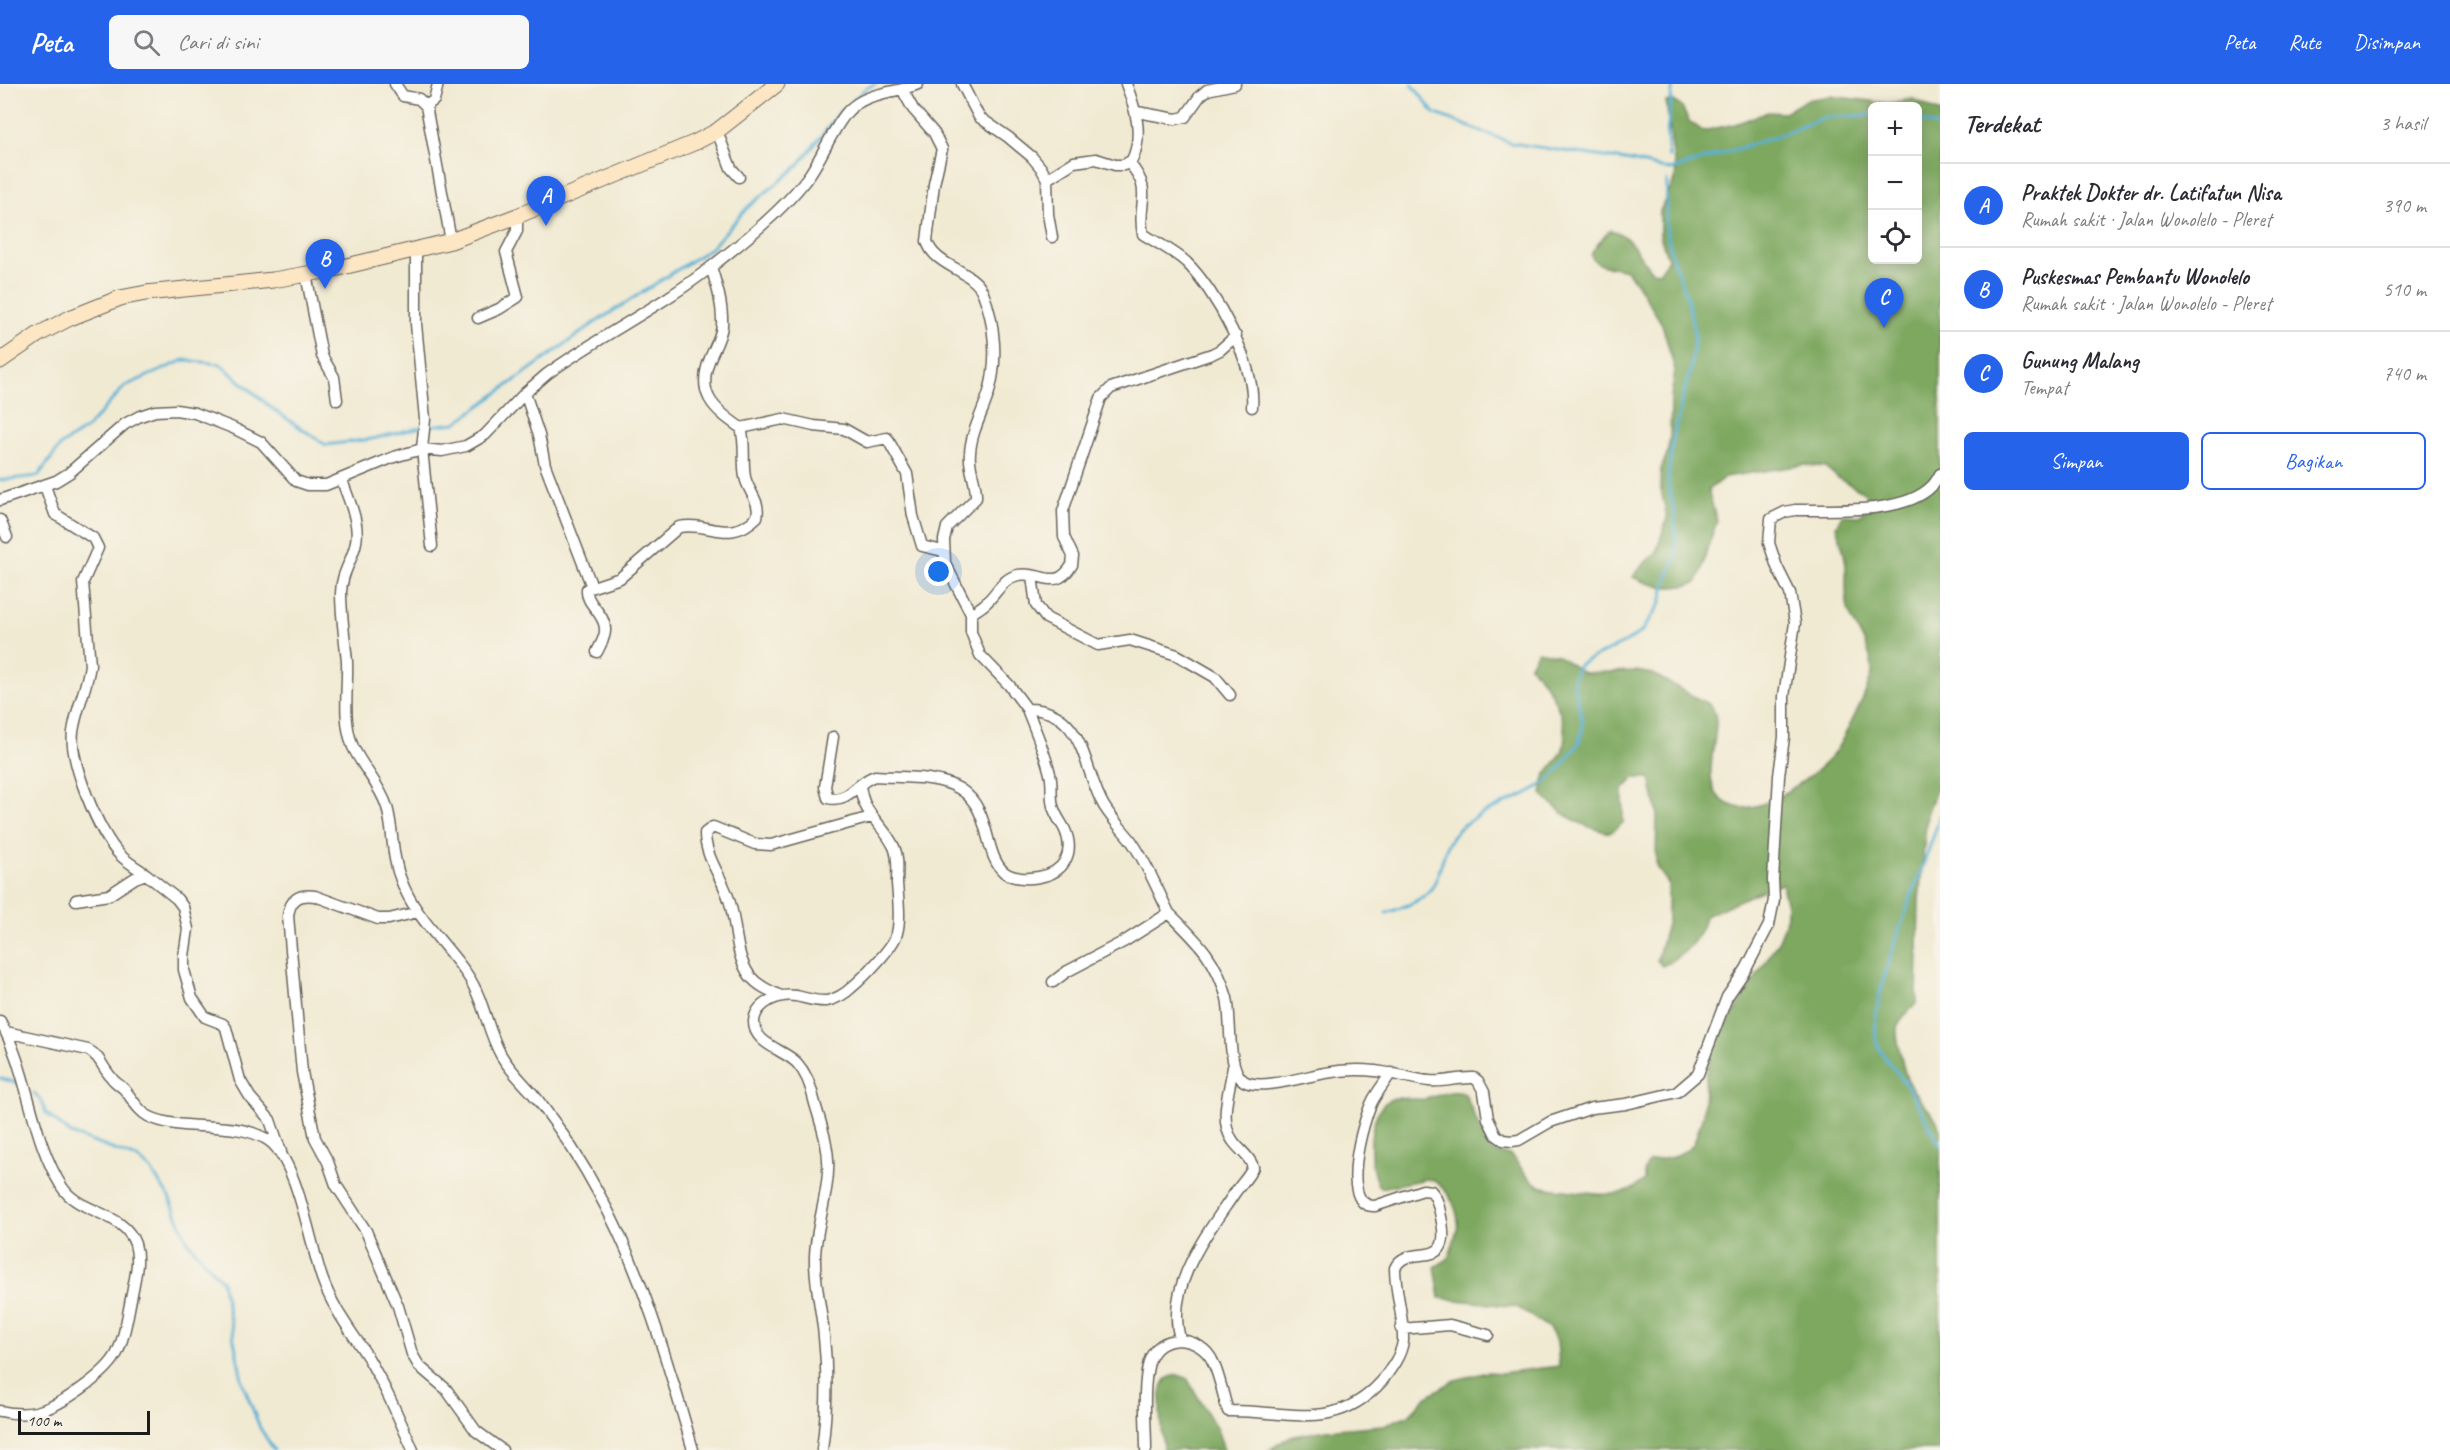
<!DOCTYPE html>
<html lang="id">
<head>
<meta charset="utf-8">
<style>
	:root { --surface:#fff; --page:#f7f7f7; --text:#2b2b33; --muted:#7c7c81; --line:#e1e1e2; --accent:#2563eb }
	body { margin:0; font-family:Caveat,sans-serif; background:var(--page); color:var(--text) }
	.controls { position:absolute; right:18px; top:18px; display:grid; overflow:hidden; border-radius:9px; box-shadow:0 3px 15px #0003 }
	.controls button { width:54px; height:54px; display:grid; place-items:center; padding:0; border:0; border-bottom:2px solid var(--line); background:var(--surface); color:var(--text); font:30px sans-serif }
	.scale { position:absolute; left:18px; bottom:15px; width:132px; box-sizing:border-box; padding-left:6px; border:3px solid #1c1c1c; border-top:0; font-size:16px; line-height:21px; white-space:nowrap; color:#1c1c1c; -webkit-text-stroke:4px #f7f3e8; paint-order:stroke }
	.you { position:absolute; left:939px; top:488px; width:21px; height:21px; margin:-15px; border:4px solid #fff; border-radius:50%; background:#1a73e8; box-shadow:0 0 0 9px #1a73e833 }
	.badge { display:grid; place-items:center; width:39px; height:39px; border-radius:50%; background:var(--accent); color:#fff; font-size:20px; font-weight:700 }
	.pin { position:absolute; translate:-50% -50px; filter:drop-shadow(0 2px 3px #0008) }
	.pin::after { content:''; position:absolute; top:32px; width:21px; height:18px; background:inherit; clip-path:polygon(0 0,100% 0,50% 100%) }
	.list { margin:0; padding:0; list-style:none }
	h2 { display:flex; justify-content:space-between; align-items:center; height:78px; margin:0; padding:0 24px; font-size:26px }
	h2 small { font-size:20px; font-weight:400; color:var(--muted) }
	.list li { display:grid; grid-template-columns:39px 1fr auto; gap:18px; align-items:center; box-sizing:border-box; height:84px; padding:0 24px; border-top:2px solid var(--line) }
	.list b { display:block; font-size:22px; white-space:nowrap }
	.list p { margin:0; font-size:20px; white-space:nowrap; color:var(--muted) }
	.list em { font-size:20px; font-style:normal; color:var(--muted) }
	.actions { display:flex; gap:12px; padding:18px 24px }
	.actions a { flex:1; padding:14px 0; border:2px solid var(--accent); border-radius:9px; text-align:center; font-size:21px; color:var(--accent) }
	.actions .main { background:var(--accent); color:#fff }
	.icon { flex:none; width:33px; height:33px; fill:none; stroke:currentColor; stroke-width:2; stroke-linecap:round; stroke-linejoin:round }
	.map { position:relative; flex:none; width:1940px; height:1366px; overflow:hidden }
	header { display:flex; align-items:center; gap:36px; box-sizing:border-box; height:84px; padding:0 30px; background:var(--accent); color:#fff }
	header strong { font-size:28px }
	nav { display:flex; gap:33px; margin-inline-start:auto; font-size:21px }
	.search { width:420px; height:54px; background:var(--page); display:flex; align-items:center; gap:15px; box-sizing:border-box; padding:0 21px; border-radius:9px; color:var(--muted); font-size:22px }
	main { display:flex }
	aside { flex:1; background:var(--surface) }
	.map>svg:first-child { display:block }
	.forest { fill:#7ea860; stroke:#4d623e; stroke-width:1.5; fill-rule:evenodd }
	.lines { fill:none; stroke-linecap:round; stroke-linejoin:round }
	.stream { stroke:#56b0d4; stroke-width:3 }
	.minor-casing { stroke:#67645c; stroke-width:13 }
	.secondary-casing { stroke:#67645c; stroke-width:17 }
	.minor { stroke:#fff; stroke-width:10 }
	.secondary { stroke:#fce6c4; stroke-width:15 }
</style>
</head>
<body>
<header>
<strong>Peta</strong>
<div class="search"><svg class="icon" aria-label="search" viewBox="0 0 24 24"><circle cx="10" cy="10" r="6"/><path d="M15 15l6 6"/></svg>Cari di sini</div>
<nav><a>Peta</a><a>Rute</a><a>Disimpan</a></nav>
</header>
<main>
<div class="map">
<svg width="1940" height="1366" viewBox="0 0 1940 1366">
	<rect width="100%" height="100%" fill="#f7f3e8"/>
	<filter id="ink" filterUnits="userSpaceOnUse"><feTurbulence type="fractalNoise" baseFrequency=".0167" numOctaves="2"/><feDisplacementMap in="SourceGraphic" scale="12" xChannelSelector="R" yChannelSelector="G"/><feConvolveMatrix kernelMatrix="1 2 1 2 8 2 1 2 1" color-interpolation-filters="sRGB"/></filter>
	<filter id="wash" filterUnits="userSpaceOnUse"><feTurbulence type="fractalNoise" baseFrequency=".008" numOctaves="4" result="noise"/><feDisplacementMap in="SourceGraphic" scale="24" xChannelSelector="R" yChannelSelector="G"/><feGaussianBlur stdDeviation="1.35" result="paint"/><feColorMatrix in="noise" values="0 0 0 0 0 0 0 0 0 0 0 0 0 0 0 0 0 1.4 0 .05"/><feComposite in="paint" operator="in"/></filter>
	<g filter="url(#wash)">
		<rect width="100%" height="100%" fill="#f1ead3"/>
		<path class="forest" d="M1830,12l57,7 26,-4 27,13v667l-13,35 -8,86 -2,102c-5,9 -18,15 -20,26 -1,12 8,50 14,60 10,16 25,24 29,43v319h-671l20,-13 37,-7 58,-5 25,-10 18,-19 28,-16 33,-8 13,1 58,-7 -2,-25 -8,-13 -32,-21 -77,-9 -5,-31 13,-8c3,-11 10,-26 10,-37 -1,-17 -14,-41 -31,-43l-47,9c-13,-18 -14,-74 8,-87 10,-7 25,0 37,-2 14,-3 27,-11 40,-5l14,32 14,26 17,3c10,9 16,23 28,30 7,4 19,4 27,5 27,3 59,12 79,-10v-8l4,-10 25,-5 16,-8 5,-6 9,-27 3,-40 6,-27 67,-109c4,-10 9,-22 8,-33 -1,-9 -5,-15 -4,-23 -11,0 -63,26 -78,32 -4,23 -22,41 -43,50l-5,-6 11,-40v-37l-10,-14 -2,-7 1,-51 -7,-33h-16l-11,12v33l-13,10c-28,-6 -50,-18 -68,-39 0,-6 0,-13 3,-18 5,-10 15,-17 18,-27 8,-26 -15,-67 -34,-83l9,-15 19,4 27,18 52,-2 17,3 47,26c43,10 -21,91 36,107 27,7 77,-31 95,-50 9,-10 41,-73 41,-86 0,-22 -16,-40 -23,-59 -5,-15 -2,-30 -3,-46 -1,-14 -6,-27 -10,-40l6,-11 17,1c8,-7 10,-12 7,-22l-28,-16 -13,-11 -21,-2 -79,12 -17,13 9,31 -11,31 -3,16 -7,15c-24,7 -40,5 -63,-6l10,-13 13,-11 11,-35 -7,-33 1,-16 6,-15 3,-16 1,-41 4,-27 -13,-46 -26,-42 -10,-12c-14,-5 -29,0 -35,-15 3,-8 13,-18 19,-25 23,5 27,26 42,41l8,1 8,-13 -8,-23v-25l16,-35 -10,-74 7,-1 8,5 8,15 14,10 32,-7 33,-12 16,1 22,-13zM1872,22h46v154h-46z
			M1178,1291l9,3 30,51 7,21h-61c-1,-16 -7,-56 2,-69 3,-5 8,-5 13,-6z"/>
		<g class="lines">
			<path class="stream" d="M1412,0l22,29 77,30 120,18 39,9 105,-33 51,-20 46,-2
				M853,17l12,-12 10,-5
				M1918,36l22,7
				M1669,73l-2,-24 6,-49
				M428,342l28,-3 137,-99 118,-76 37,-41 49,-40 44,-56
				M0,396l38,-4 23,-31 26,-17 38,-42 59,-26 36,4 54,46 52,35 46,-6 49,-12
				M1940,731c-12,49 -81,192 -61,233 6,13 19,24 27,36 13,19 22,41 34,61
				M1387,829c15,-6 34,-11 44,-24 13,-19 10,-45 29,-61 36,-29 83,-28 108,-71 3,-5 9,-9 11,-15 13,-31 -17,-54 1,-78l48,-23 14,-10 19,-28 5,-22 10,-24 -1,-42 -7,-32 1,-16 5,-33 17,-68 4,-32 -9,-40 -14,-37 -6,-31 1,-45
				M0,994l20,6
				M34,1009l6,6 6,14 25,21 68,25 12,11 18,27 19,45 34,39 21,103 17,44 14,22"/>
		</g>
	</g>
	<g filter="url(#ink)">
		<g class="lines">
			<defs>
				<path id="minor" d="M395,0l8,12 16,3 7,7 25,135
					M962,0l17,33 29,20 24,20 9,11 6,11 1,35 4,23
					M903,7l10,18 21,24 8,16 -8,35 -7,57c7,26 46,28 56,52 12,30 15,68 6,99 -6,20 -18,40 -19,61 -2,15 7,30 6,45l-29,29 -3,13 1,23 26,51v18l9,23 29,30 18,24c59,0 55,60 77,97 8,13 17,22 26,33 16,22 27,50 39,74l-44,28 -59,31 -13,10
					M426,22l8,-6 4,-16
					M1137,28l39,7 9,-2 15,-21 7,-6 28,-6
					M717,47l14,37 8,9
					M1129,79c26,29 7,41 14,71 14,9 31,17 43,28 30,29 70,103 66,145
					M1047,95l27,-17 22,-3 19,6h9l8,-5c12,-25 3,-53 -6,-76
					M416,166v74l9,95 -3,30 10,97
					M711,183c6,19 12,38 11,59 -1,10 -7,21 -11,30 -16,37 2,53 30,72l42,-9 31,7 30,3 23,13 20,-4 20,36 6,42 9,30 21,5
					M306,190l16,82 12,21 3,23
					M478,234l21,-9 19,-12 -12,-45 11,-21v-15
					M525,309l14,42 6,30 47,122
					M342,396c6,19 18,42 14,62 -3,18 -15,31 -15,51 0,23 4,46 6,69 1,28 -5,58 6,85 10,21 27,38 34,60 7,25 4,49 14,73 14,38 45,63 67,96 16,24 19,54 33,79 9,16 25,30 37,45 23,30 44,62 61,94 44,80 69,169 94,256
					M45,402l10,28 38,24 5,10 -15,34 7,83c-3,23 -14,44 -17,67 -4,29 26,102 47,123 7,7 17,13 26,19
					M0,416l56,-19 13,-8 56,-49 15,-8 15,-5 21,-1 19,3 38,15 28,14 35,39 12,4h18l68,-28 28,-8 20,2 24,-5 19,-11 40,-42 22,-19c53,-38 113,-67 164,-107 33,-26 75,-59 99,-93 13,-19 23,-46 38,-63 19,-20 47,-17 70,-27
					M0,436l7,17
					M1032,492l4,29 10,13 52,27 32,-5 47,15 38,22 15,18
					M971,530c5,-4 11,-7 15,-11 11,-10 17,-25 32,-28 22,-5 37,18 54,-10l1,-9 -9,-19 -1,-26 38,-113 10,-10 101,-34 8,-4 16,-14
					M597,568c3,-7 9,-15 8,-23 0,-16 -20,-25 -18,-40l33,-11 59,-51c30,-6 50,18 78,-10 4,-16 -9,-25 -12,-40 -3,-17 1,-32 -4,-49
					M833,653l-8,50 3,11c22,5 29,-17 47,-22 27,2 62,-1 85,13 32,20 23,65 44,83 9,7 24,7 35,5 25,-4 36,-24 26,-47 -4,-8 -10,-15 -12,-24 -3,-11 0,-22 -3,-32 -5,-22 -15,-44 -23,-65
					M76,816l33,-5 26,-17 11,-4 31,25 6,8 5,22 -4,27v14l8,28 13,19 18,7 3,4 14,52 10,17 20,23 11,32
					M418,828l-29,7h-11l-63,-23c-16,-2 -25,3 -27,20l14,156 13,66 13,24 8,23 30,46 32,75 14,48 7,12 27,23 30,42 26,19
					M1169,829c28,28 47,45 58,85 5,21 -1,71 17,83 16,10 63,-5 81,-8 21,-4 46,-4 68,1 12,2 24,6 36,7 15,2 29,-4 45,-3l4,3 6,11 4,27 8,16 7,5 9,1 7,-1 31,-18 42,-14 34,-4 51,-12 21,-18 29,-77 19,-28 23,-44 5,-25 -1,-20 6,-104 5,-39v-41l11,-73 -5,-30 -13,-26 -8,-24 2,-24 14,-7 10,-2c38,-1 109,5 137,-24 3,-3 6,-8 8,-12
					M781,912c-11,-5 -23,-10 -31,-20 -15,-20 -13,-49 -20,-73 -6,-24 -25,-44 -25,-70l8,-6 42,17 16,1 100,-28
					M0,937c29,51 30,115 62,166 17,27 62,24 73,57 5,17 0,33 -3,50 -4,18 -6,39 -14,57 -9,22 -59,56 -82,61 -13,3 -23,2 -36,-1
					M6,948l82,18c12,6 14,17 23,27 3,5 9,8 13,12 8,9 14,22 24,27 33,17 87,3 120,24 29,19 42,104 54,138 10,29 29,53 45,78 18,30 32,62 46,94
					M1401,1245l49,-4 38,10
					M1180,1255c-15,-53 27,-105 54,-145 6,-9 15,-17 19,-27 -3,-11 -14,-17 -20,-26 -15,-20 -3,-52 0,-74
					M822,1366c5,-38 6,-75 2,-113 -2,-27 -10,-54 -9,-81 1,-29 12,-57 13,-85 2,-24 -8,-49 -14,-71 -3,-14 -7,-26 -17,-37 -12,-13 -44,-19 -43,-42 2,-18 25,-28 42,-25 10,2 20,6 31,5 8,-2 18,-7 24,-13 12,-10 43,-41 46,-55 4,-15 1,-34 0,-50 0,-11 2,-25 -3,-36 -12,-25 -31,-31 -34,-62
					M1146,1366c0,-28 -4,-61 3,-88 9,-31 52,-27 64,0 7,15 10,34 15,49 59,-1 108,22 154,-30 9,-12 19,-25 21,-40 1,-25 -8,-49 -8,-73 13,-28 59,8 46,-51 -2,-9 -3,-19 -10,-26l-8,-1 -48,16c-37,2 -12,-87 -2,-106 5,-9 12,-18 18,-27"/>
				<path id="secondary" d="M0,277l39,-27 31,-16 50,-20 26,-5 127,-13 57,-10 121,-29 66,-25 179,-74 21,-11 60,-47"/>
			</defs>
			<use href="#minor" class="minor-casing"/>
			<use href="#secondary" class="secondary-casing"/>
			<use href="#minor" class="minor"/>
			<use href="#secondary" class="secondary"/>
		</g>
	</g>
</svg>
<div class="controls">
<button>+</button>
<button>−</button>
<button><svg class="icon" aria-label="locate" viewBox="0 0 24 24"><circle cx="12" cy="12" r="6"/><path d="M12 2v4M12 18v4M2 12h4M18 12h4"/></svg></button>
</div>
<div class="scale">100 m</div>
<div class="you"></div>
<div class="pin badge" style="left:546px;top:142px">A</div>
<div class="pin badge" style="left:325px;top:205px">B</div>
<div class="pin badge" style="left:1884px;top:244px">C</div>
</div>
<aside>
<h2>Terdekat<small>3 hasil</small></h2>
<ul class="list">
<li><span class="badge">A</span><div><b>Praktek Dokter dr. Latifatun Nisa</b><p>Rumah sakit · Jalan Wonolelo - Pleret</p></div><em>390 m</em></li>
<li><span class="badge">B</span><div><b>Puskesmas Pembantu Wonolelo</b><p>Rumah sakit · Jalan Wonolelo - Pleret</p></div><em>510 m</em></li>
<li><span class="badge">C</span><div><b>Gunung Malang</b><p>Tempat</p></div><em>740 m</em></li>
</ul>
<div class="actions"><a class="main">Simpan</a><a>Bagikan</a></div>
</aside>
</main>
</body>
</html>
